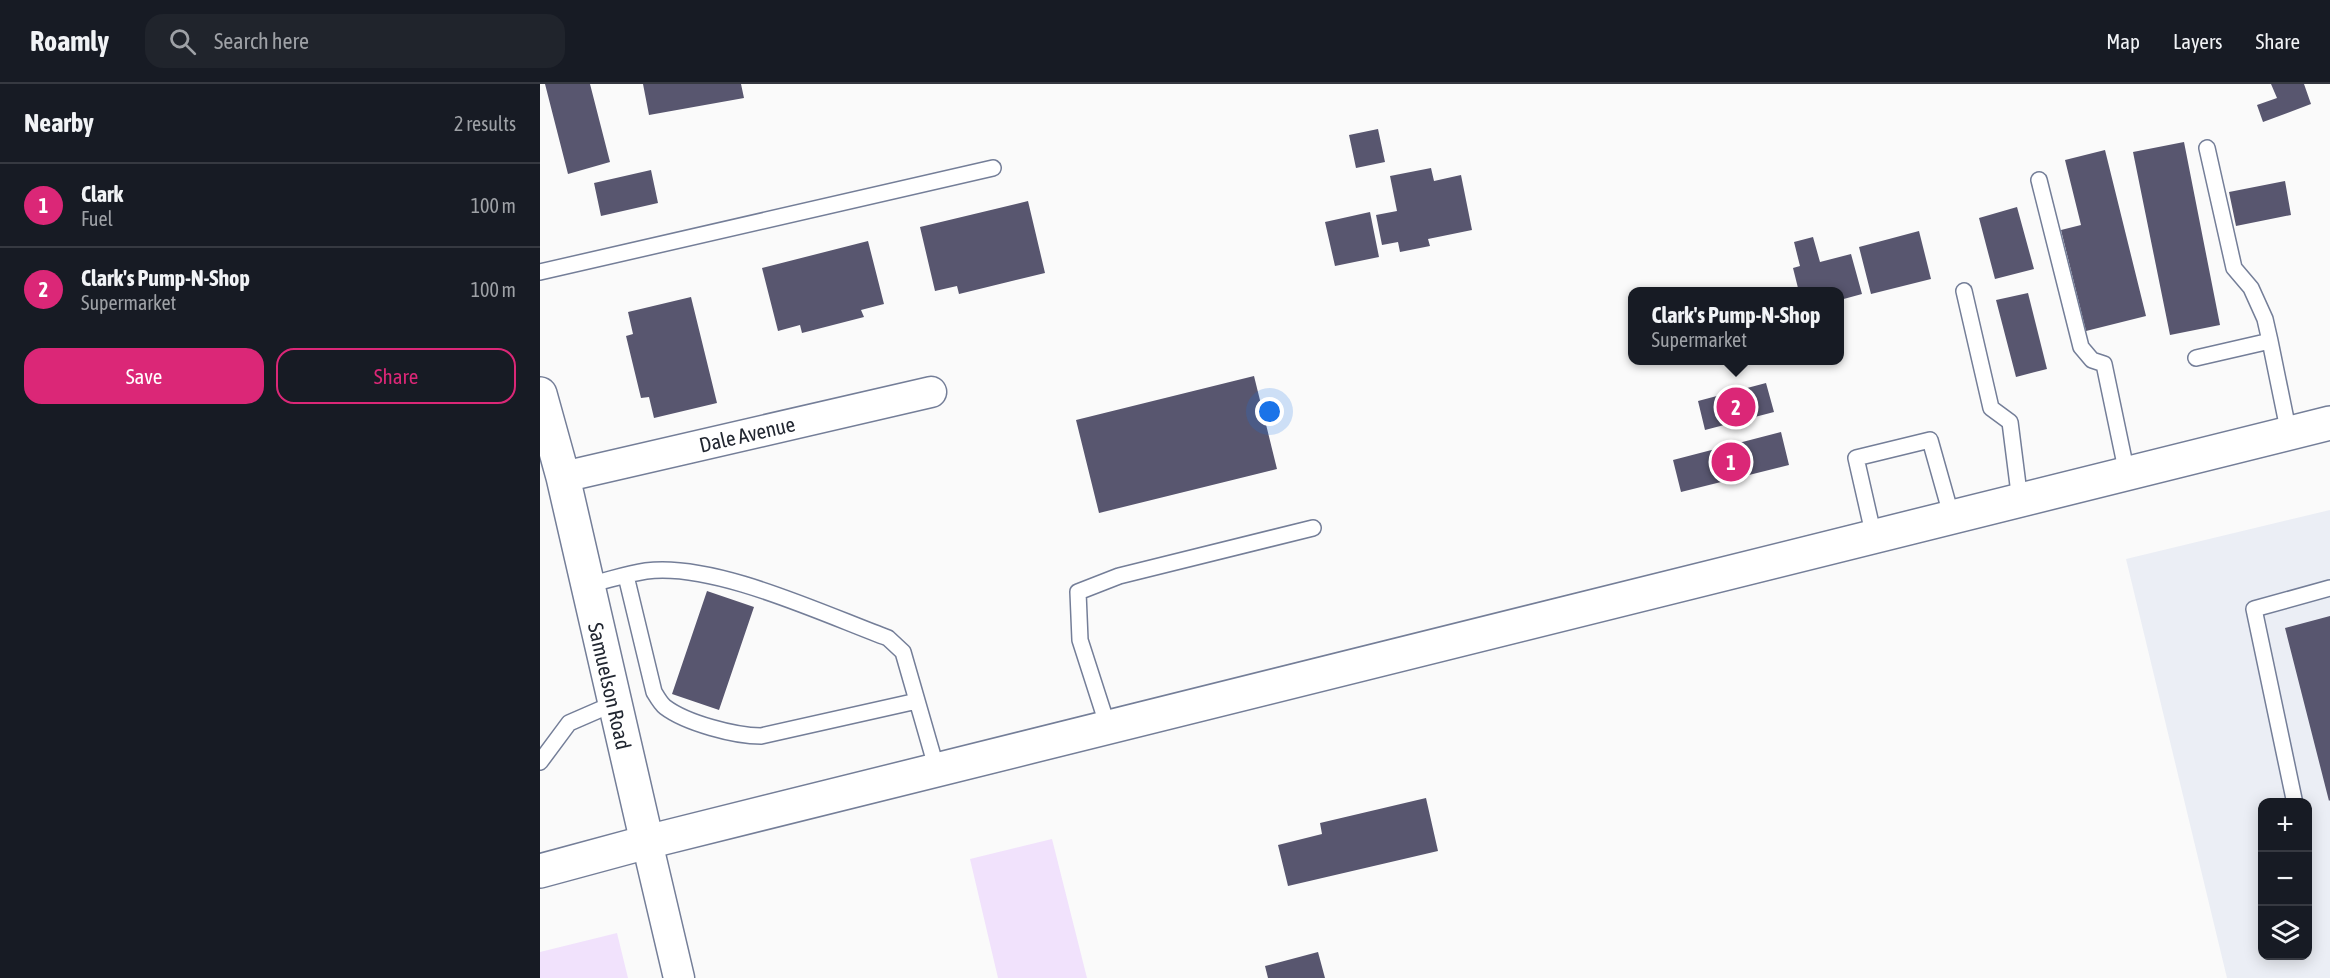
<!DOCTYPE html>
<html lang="en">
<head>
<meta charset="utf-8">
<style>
	:root { --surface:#171b24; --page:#20242c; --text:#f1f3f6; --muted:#9ea1a6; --line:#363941; --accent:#db2777 }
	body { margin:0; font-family:"Asap Condensed",sans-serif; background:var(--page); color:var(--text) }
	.controls { position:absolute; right:18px; bottom:18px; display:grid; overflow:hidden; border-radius:12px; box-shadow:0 3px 15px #0003 }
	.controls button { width:54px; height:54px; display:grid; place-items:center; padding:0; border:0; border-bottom:2px solid var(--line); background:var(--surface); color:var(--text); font:30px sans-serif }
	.you { position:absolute; left:730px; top:328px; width:21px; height:21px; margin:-15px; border:4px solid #fff; border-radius:50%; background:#1a73e8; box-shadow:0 0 0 9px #1a73e833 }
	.badge { display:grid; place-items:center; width:39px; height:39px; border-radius:50%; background:var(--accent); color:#fff; font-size:20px; font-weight:700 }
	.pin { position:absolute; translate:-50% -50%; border:3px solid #fff; box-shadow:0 2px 6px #0006 }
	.popup { position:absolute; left:1088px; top:203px; width:216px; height:78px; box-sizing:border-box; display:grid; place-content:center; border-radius:12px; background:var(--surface); filter:drop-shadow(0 2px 4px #0005); font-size:20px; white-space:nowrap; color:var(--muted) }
	.popup b { font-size:22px; color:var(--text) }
	.popup::after { content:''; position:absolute; left:50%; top:100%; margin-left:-12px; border:12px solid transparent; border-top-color:var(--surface) }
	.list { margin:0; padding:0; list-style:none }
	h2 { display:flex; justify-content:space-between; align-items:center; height:78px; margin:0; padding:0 24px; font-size:26px }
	h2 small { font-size:20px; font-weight:400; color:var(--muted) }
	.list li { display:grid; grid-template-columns:39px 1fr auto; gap:18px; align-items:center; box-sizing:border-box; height:84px; padding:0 24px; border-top:2px solid var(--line) }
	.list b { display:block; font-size:22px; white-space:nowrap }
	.list p { margin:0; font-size:20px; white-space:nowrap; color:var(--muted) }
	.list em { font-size:20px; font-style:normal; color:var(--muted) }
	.actions { display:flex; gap:12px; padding:18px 24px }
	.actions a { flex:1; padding:14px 0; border:2px solid var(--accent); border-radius:18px; text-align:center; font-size:21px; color:var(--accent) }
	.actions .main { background:var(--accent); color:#fff }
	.icon { flex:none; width:33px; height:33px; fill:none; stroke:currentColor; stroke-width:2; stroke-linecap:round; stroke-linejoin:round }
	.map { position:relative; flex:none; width:1790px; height:894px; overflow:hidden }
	header { display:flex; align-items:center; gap:36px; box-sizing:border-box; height:84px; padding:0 30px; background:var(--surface); border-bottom:2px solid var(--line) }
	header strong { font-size:28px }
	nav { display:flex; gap:33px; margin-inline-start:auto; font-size:21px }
	.search { width:420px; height:54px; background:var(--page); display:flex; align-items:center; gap:15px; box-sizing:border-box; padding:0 21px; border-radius:18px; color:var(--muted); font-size:22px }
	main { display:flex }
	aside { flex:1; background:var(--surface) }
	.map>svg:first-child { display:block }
	.built { fill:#ebeef5; fill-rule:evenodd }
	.green { fill:#f1e2fc }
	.building { fill:#58566f }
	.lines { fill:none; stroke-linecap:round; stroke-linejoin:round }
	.service-casing { stroke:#747e98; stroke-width:18 }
	.minor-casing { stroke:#747e98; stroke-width:33 }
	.tertiary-casing { stroke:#747e98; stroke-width:36 }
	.primary-casing { stroke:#747e98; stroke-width:36 }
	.service { stroke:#fff; stroke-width:15 }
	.minor { stroke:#fff; stroke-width:30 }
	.tertiary { stroke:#fff; stroke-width:33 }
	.primary { stroke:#fff; stroke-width:33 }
	.labels { text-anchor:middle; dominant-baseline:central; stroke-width:6; stroke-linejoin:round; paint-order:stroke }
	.street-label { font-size:21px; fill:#222731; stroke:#fff }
</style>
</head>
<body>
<header>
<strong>Roamly</strong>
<div class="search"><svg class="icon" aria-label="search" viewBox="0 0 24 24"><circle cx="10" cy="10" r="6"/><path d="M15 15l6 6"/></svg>Search here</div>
<nav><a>Map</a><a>Layers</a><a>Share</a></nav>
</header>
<main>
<aside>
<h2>Nearby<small>2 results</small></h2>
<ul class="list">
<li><span class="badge">1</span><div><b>Clark</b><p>Fuel</p></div><em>100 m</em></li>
<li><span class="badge">2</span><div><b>Clark's Pump-N-Shop</b><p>Supermarket</p></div><em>100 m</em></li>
</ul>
<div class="actions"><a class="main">Save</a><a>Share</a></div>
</aside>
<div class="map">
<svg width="1790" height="894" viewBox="0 0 1790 894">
	<rect width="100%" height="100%" fill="#fafafa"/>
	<path class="built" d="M1790,426v468h-103l-101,-419zM1722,718h46v154h-46z"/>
	<path class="green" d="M512,755l35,139h-89l-28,-119z
		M77,849l11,45h-88v-26z"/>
	<path class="building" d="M5,0h45l20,78 -42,12z
		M103,0h98l3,14 -95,17z
		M1731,0h33l7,20 -48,18 -6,-17 20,-7z
		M838,45l7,33 -29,6 -7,-33z
		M1644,58l36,183 -50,10 -37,-183z
		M1565,66l41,166 -60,15 -25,-101 20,-5 -16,-65z
		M891,84l3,13 27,-6 11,55 -44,9 2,7 -30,6 -2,-10 -16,3 -6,-30 21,-4 -7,-35z
		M111,86l7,33 -57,13 -7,-33z
		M1745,97l6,34 -55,11 -7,-34z
		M488,117l17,72 -86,21 -2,-8 -22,5 -15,-64z
		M1477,123l17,62 -39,10 -16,-61z
		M830,128l9,45 -44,9 -10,-44z
		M1379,147l12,48 -60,15 -12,-47z
		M1273,153l7,25 31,-8 11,40 -22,6v-8h-41l-6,-24 7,-2 -6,-24z
		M328,157l16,63 -23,6 3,7 -62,16 -2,-8 -22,6 -16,-63z
		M1488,209l19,76 -31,8 -20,-77z
		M151,213l26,106 -63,15 -5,-21 -8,1 -15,-62 7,-2 -5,-22z
		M714,292l23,93 -178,44 -23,-93z
		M1226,299l8,29 -69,18 -7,-29z
		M1241,348l8,33 -108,27 -8,-32z
		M167,507l47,16 -35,103 -47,-16z
		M1790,532v184l-1,1 -44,-173z
		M886,714l12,53 -150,35 -10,-41 44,-11 -2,-11z
		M778,868l7,26h-57l-3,-12z"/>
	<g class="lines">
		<defs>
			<path id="service" d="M1667,64l27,120 17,20 14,31 5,22
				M1499,96l42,167 11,13 12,4 23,110
				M0,188l453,-104
				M1424,207l27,117 19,14 10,79
				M1656,274l74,-17 19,93
				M1334,453l-18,-79 74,-18 22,78
				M86,492l28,116c3,5 7,12 11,15 21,16 70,29 96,29l156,-35
				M47,501c19,-4 39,-11 59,-14 68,-9 177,43 242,67l15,14 34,118
				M568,643l-28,-87 -2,-48 41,-16 194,-48
				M0,678l29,-39 46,-20
				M1754,715l-40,-190 76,-21"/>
			<path id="minor" d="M23,393l368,-85
				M107,758l32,136"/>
			<path id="tertiary" d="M0,310l23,83 84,365"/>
			<path id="primary" d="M0,787l107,-29 1683,-419"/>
		</defs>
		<use href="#service" class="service-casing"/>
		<use href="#minor" class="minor-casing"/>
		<use href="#tertiary" class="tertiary-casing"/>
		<use href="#primary" class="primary-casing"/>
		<use href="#service" class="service"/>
		<use href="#minor" class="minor"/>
		<use href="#tertiary" class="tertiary"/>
		<use href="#primary" class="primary"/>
	</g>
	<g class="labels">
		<g class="street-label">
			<text transform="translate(207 350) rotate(-13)">Dale Avenue</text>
			<text transform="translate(70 602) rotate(77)">Samuelson Road</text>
		</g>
	</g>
</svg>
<div class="controls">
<button>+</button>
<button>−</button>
<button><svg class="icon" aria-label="layers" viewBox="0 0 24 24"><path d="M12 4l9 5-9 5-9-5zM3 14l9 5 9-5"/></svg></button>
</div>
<div class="you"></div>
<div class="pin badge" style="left:1191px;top:378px">1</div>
<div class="pin badge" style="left:1196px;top:323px">2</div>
<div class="popup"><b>Clark's Pump-N-Shop</b>Supermarket</div>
</div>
</main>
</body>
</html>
